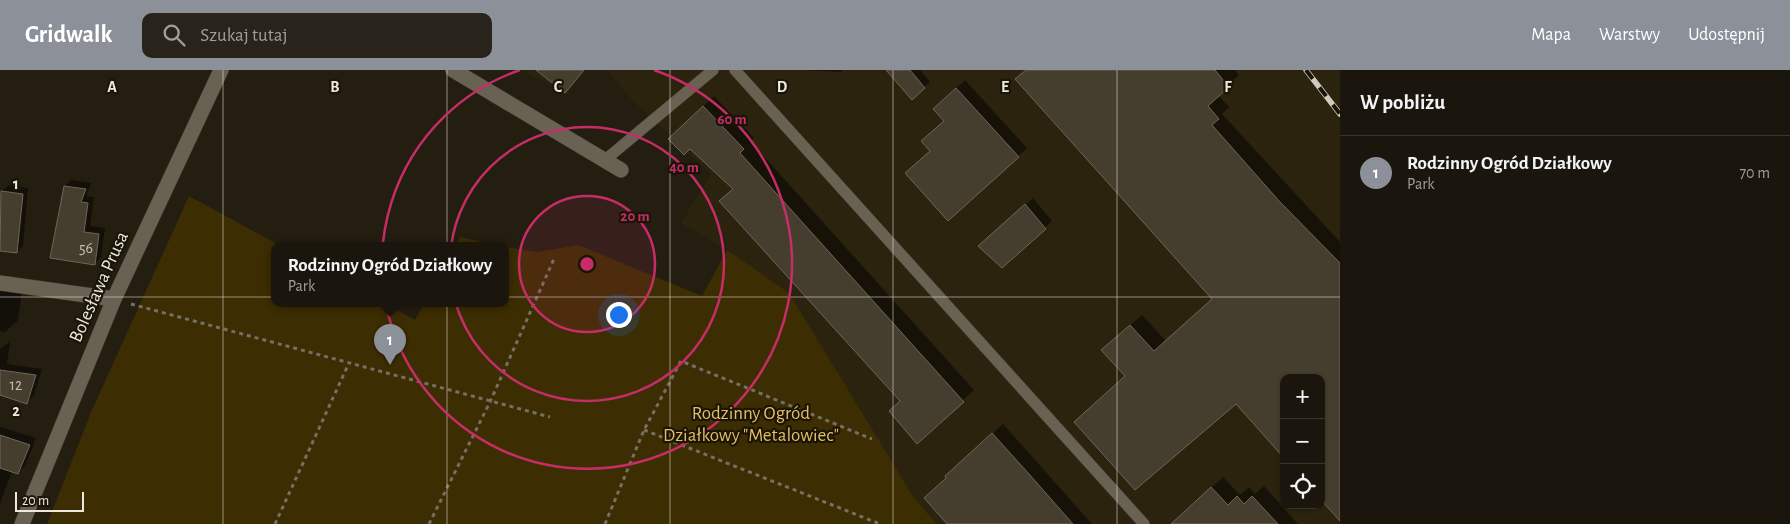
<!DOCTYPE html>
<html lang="pl">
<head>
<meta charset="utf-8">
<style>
	:root { --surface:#1b160d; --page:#28231b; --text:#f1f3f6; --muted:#a09f9d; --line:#39352e; --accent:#8c9099 }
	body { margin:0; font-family:"Alegreya Sans",sans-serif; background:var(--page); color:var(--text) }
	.controls { position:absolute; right:15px; bottom:15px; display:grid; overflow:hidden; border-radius:10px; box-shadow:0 1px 4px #0004 }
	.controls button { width:45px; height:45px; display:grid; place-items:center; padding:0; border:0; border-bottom:1px solid var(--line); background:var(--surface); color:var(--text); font:25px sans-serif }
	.scale { position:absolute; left:15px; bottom:12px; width:69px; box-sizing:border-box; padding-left:5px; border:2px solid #ece8df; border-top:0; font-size:14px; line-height:18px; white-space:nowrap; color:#ece8df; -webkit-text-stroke:4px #1b1508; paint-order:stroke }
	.you { position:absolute; left:618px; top:244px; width:18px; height:18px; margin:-12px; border:4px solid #fff; border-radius:50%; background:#1a73e8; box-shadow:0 0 0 8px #1a73e833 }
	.badge { display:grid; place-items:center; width:32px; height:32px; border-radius:50%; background:var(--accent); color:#fff; font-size:16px; font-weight:700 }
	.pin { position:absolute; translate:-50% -41px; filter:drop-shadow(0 1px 2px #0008) }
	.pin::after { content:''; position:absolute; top:26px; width:18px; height:15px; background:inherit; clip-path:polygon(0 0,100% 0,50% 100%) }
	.popup { position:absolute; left:271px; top:172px; width:238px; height:65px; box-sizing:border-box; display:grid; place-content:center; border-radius:10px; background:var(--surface); filter:drop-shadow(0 1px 4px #0005); font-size:16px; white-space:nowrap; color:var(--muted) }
	.popup b { font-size:19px; color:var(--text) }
	.popup::after { content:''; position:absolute; left:50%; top:100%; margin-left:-10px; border:10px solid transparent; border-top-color:var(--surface) }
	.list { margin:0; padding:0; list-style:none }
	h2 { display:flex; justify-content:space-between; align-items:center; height:65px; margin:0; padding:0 20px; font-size:21px }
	h2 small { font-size:16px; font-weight:400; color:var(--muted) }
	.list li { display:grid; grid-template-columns:32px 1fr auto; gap:15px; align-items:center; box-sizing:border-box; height:75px; padding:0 20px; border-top:1px solid var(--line) }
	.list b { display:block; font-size:19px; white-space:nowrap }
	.list p { margin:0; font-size:16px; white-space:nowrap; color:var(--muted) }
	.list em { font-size:16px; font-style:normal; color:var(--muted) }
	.icon { flex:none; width:28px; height:28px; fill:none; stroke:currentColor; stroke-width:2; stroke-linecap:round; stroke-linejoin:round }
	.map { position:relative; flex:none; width:1340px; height:454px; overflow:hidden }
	header { display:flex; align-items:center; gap:30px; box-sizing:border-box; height:70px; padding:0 25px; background:var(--accent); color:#fff }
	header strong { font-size:24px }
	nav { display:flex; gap:28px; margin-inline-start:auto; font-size:18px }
	.search { width:350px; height:45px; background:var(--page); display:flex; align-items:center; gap:12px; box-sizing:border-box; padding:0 18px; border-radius:10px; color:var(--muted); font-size:19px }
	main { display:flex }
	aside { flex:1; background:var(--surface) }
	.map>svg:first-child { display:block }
	.built { fill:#2b230e; fill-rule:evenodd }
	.green { fill:#3d2d02 }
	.shadow { fill:#0007 }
	.building { fill:#453e2f; stroke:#6e6757 }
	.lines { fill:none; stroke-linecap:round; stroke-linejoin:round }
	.lane-casing { stroke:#3e3932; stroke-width:12 }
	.street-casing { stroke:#3e3932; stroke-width:16 }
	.path { stroke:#757064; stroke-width:3; stroke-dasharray:4 4; stroke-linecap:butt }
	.lane { stroke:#696252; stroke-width:11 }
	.street { stroke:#696252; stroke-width:15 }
	.rail-casing { stroke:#cecac0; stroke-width:5.5 }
	.rail { stroke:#1b1508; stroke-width:4; stroke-dasharray:11; stroke-linecap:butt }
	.grid { fill:none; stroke:#ece8df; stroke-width:1; stroke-opacity:0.55 }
	.ring { fill:none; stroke:#c62d68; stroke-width:2.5 }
	.labels { text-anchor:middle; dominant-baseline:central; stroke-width:4.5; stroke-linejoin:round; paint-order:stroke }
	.number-label { font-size:16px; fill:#c2beb3 }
	.street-label { font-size:19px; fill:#ece8df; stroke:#1b1508 }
	.park-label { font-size:19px; fill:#e4be63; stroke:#1b1508 }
	.grid-label { font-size:16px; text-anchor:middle; font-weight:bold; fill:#ece8df; stroke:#1b1508; stroke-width:4.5; stroke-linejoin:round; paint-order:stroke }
	.centre { fill:#c62d68; stroke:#1b1508; stroke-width:2.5 }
	.ring-label { font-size:15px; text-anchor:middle; font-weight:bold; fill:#c62d68; stroke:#1b1508; stroke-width:4.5; stroke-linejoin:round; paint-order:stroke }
</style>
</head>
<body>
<header>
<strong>Gridwalk</strong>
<div class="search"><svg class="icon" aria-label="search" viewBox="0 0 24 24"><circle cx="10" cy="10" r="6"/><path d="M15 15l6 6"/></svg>Szukaj tutaj</div>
<nav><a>Mapa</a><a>Warstwy</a><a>Udostępnij</a></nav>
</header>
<main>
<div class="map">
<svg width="1340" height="454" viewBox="0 0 1340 454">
	<rect width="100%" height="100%" fill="#241e11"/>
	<path class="built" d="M522,0h64l-19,24z
		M607,0h733v454h-403l-23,-26 -187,-248 -46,-27 30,-49 -78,-73zM1284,308h37v127h-37z"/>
	<path class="green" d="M189,126l92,50h-6v58h111l29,16 9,-16h81v-57l33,5 40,-7 124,51 25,-46 62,43 125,205 23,26h-890l45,-114z
		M460,167l40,9h-45z"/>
	<path class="shadow" d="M803,0h40l-2,2z
		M888,0h32l10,12 -18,16z
		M1027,0h208l4,5 -21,20 11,12 -7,7 118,128v277l-19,-141h-37l-48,24 -110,-26 -12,-37 28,-24 24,26 47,-42z
		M965,10l62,68 -79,71 -17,-68 14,-30 -2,-20z
		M714,26l40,42 -4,3 224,249 -57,52 -15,-42 -168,-212 -44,-41 -20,-8z
		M71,110l20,3 -5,13 8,1 -4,29 15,2 -4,29 -6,6 -30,-77z
		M9,115l19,3 -5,58 -7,6 -16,-2v-41l2,-18z
		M1033,128l19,23 -7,7 -58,11z
		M0,212l22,9 -4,29 -13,12 -5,-1z
		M10,272l-3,22 35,5 -8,26 -7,7 -27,-9v-44z
		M1003,354l89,100h-143l-3,-48z
		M0,357l36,11 -11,28 -7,7 -6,-2 -12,33z
		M1223,407l17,18 9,-8 6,7 9,-8 34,38h-109l3,-19z"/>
	<path class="building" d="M536,0h48l-19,23z
		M886,0h24l15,18 -13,12z
		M1026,0h189l14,17 -21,19 11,13 -7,6 68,77 60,61v258l-19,-21v-122h-37v80l-48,-54 -101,86 -61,-68 51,-46 -24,-26 29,-25 24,26 58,-52 -197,-220z
		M956,18l63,69 -71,64 -43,-48 25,-22 -9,-10 23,-20 -11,-12z
		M703,36l41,43 -4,4 224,249 -47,42 -28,-33 11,-10 -181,-200 14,-12 -43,-40 -6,6 -16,-16z
		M64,116l22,3 -5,13 7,1 -4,29 15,2 -4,31 -45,-7z
		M1,121l22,3 -6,59 -17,-2z
		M1025,134l21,25 -44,39 -24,-22z
		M0,300l36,5 -9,29 -27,-9z
		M992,363l37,41 44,50h-126l-23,-26 22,-20 -1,-2z
		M0,365l30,10 -12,29 -18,-6z
		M1211,417l17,18 9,-9 7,8 8,-8 26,28h-107z"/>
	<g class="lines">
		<defs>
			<path id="lane" d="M735,0l409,454
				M605,90l108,-90"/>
			<path id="street" d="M453,0l168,100
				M0,213l114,16
				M22,454l92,-225 107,-229"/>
		</defs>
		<use href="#lane" class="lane-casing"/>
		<use href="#street" class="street-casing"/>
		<path class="path" d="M131,234l419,113
			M644,360l236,94
			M275,454l74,-161
			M429,454l61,-122 64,-143
			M605,454l39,-94 37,-69 191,78"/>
		<use href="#lane" class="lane"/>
		<use href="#street" class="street"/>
		<defs>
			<path id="rail" d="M1306,0l34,44"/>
		</defs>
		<use href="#rail" class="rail-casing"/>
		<use href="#rail" class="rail"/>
	</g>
	<path class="grid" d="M223,0v454M447,0v454M670,0v454M893,0v454M1117,0v454M0,227h1340"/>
	<circle cx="587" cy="194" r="68" fill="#c62d68" fill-opacity=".12"/>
	<g class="ring">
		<circle cx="587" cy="194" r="68"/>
		<circle cx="587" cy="194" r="137"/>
		<path d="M654 0A205 205 0 1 1 520 0"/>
	</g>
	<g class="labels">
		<g class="number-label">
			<text x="86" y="178">56</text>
			<text x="16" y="315">12</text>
		</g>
		<g class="street-label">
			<text transform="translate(99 217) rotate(-66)">Bolesława Prusa</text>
		</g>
		<g class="park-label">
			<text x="751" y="343">Rodzinny Ogród<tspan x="751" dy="22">Działkowy "Metalowiec"</tspan></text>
		</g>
	</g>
	<g class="grid-label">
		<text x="112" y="22">A</text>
		<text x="335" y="22">B</text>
		<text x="558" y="22">C</text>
		<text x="782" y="22">D</text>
		<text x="1005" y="22">E</text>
		<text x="1228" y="22">F</text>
		<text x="16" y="119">1</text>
		<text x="16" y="346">2</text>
	</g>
	<circle cx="587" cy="194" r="8" class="centre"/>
	<g class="ring-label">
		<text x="732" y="54">60 m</text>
		<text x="684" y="102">40 m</text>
		<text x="635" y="151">20 m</text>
	</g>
</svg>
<div class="controls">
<button>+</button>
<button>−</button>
<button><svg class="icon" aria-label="locate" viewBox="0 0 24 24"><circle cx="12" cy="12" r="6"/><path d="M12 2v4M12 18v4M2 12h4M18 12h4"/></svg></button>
</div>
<div class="scale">20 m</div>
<div class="you"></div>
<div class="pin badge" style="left:390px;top:295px">1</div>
<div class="popup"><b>Rodzinny Ogród Działkowy</b>Park</div>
</div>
<aside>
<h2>W pobliżu<small></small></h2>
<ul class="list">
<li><span class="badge">1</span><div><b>Rodzinny Ogród Działkowy</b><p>Park</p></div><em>70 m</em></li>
</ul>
</aside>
</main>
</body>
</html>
